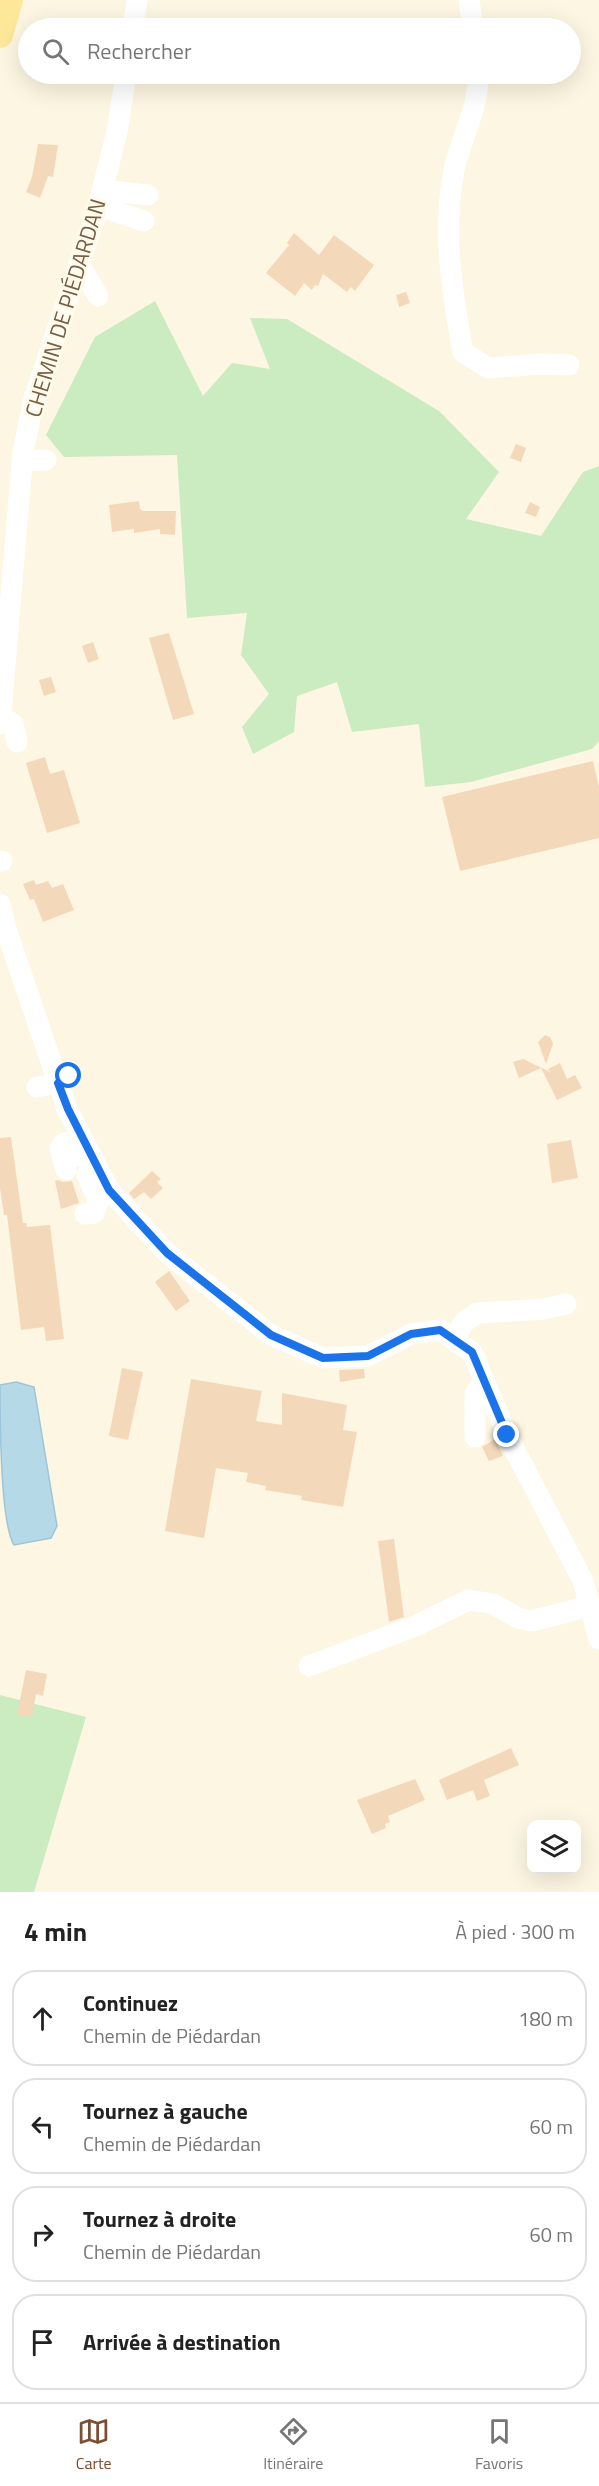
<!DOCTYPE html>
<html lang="fr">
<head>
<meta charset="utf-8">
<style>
	:root { --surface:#fff; --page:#f6f6f6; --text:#222; --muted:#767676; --line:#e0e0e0; --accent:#7c4d31 }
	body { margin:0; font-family:"Titillium Web",sans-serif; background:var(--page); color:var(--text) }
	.controls { position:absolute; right:18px; bottom:18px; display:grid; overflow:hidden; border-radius:12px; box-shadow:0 6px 24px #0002 }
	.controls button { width:54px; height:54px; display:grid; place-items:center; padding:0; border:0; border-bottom:2px solid var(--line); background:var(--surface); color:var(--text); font:30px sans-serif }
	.stop { position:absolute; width:18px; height:18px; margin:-14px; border:4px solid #1a73e8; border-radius:50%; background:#fff }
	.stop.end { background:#1a73e8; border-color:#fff; box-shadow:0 2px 6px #0008 }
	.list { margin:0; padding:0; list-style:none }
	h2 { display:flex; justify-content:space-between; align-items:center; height:78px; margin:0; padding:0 24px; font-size:26px }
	h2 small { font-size:20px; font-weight:400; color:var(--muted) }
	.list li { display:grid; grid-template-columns:39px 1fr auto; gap:18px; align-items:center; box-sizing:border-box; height:96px; margin:0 12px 12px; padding:0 12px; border:2px solid var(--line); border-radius:24px }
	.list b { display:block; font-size:22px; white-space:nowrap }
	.list p { margin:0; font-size:20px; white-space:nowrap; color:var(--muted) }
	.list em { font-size:20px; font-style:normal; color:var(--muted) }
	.icon { flex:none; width:33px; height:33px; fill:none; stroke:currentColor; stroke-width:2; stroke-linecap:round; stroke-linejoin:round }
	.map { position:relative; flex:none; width:599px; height:1892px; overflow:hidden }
	.search { position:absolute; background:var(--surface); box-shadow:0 6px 24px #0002; left:18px; right:18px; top:18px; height:66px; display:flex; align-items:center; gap:15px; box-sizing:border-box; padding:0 21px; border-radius:33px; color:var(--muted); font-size:22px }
	.sheet { height:510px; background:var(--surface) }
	nav { display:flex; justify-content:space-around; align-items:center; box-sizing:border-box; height:84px; border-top:2px solid var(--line); background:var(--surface); font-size:16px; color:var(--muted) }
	nav a { display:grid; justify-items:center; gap:3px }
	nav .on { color:var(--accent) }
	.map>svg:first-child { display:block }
	.green { fill:#cbebc0 }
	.water { fill:#b6d9e7; stroke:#9cc6d9; stroke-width:1.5 }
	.building { fill:#f3d9b9 }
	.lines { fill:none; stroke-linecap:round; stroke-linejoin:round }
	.minor { stroke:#fff; stroke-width:21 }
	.major { stroke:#fde798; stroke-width:26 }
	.route { stroke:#1a73e8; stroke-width:8 }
	.labels { text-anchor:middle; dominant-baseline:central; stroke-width:6; stroke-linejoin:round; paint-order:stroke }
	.street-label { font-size:22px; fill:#755f48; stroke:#fffae9 }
</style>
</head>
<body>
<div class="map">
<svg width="599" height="1892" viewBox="0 0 599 1892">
	<rect width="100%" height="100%" fill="#fdf6e2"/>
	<path class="green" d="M155,301l48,95 29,-33 38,6 -20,-51 37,1 152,92 60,61 -33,47 75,17 42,-64 16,-6v275l-7,8 -121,33 -46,5 -6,-63 -67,8 -15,-50 -40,14 -3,36 -41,22 -11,-27 27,-33 -28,-39 6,-42 -60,5 -10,-163 -113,2 -18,-22 49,-98z
		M0,1695l86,22 -52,175h-34z"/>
	<path class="water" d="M16,1382l18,5 23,139 -6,12 -37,7c-14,-23 -14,-126 -14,-160z"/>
	<path class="building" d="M38,144l20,1 -5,32 -5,-1 -8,22 -14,-6 6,-15z
		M294,233l25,22 15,-20 40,30 -19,26 -4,-4 -4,5 -24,-18 -5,12 -3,-1 -3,5 -8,-7 -9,13 -29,-23 23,-28 -2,-2z
		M406,292l4,11 -11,4 -3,-12z
		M516,444l10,4 -5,14 -11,-4z
		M139,501l1,8 3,2h33l-1,24 -15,-1v-5l-26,4v-4l-22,3 -3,-27z
		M530,502l10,5 -4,10 -11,-4z
		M169,633l25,81 -21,6 -24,-82z
		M93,642l6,17 -11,4 -6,-17z
		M51,677l5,15 -12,4 -5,-16z
		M45,757l5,17 14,-4 16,53 -33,10 -21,-70z
		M593,761l6,26v51l-139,33 -18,-74z
		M34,880l2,5 12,-4 4,7 11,-4 11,26 -31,12 -9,-23 -4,1 -7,-16z
		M545,1035l5,2 3,7 -7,20 -8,-22z
		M523,1059l27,13 -2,-3 12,-6 7,16 8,-4 7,13 -25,12 -16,-32 -22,10 -6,-16z
		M11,1137l12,86h3l1,4 23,-2 14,114 -18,2 -2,-14 -23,3 -14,-115h-3l-4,-27v-50z
		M571,1140l7,38 -26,5 -5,-39z
		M152,1171l9,8 -4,3 6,6 -12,11 -7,-7 -10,7 -5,-6z
		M58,1180l5,2 9,-1 7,22 -18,6 -6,-28z
		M169,1271l21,30 -14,10 -21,-29z
		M122,1368l21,4 -15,68 -19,-4z
		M364,1369l1,9 -25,4 -1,-12z
		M191,1379l71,12 -6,30 26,4v-32l65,12 -4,25 14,2 -14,75 -42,-7 1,-4 -37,-6 1,-4 -20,-4 2,-9 -32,-5 -12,70 -39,-7z
		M495,1439l8,17 -14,5 -7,-14z
		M394,1539l10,78 -15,5 -11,-81z
		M26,1670l21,4 -4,22 -7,-2 -4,23 -15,-2z
		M511,1748l8,17 -35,15 6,16 -13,5 -4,-11 -26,10 -8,-20z
		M415,1779l10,21 -37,16 2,6 -5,2 1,4 -14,6 -15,-34z"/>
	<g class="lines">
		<path class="minor" d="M469,0l4,28
			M133,28l4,-28
			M478,74c1,35 -17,63 -24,96 -12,60 -2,123 9,182l25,16 52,-4 29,1
			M102,190l46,5
			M98,206l46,15
			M79,264l19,32
			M22,461l24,-1
			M1,716l12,8 4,18
			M0,724l23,-272 11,-53 63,-188 20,-79 9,-58
			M0,861h2
			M0,904l6,25 61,180 42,81 58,63 104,82 52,23 45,-2 43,-22 29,-4 32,22 35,83 76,146 16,58
			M37,1087l22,-4 10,-7
			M66,1170l-6,-22 4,-5 6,1 10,12 9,-3
			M85,1214l9,-1 4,-12 -11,-27
			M454,1339l10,-17 13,-9 67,-4 22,-5
			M475,1437v-42l9,-16
			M309,1666l104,-39 56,-27 24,4 25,14 13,3 59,-15"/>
		<path class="major" d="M0,35l10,-35"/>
	</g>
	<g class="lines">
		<path class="route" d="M69,1076l-11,7 10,26 41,81 58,63 104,82 52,23 45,-2 43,-22 29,-4 32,22 35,83"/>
	</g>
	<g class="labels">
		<g class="street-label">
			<text transform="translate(65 308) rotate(-73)">CHEMIN DE PIÉDARDAN</text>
		</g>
	</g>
</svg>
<div class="controls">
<button><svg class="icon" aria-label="layers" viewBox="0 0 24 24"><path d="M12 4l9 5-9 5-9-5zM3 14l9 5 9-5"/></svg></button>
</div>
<div class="stop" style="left:69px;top:1076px"></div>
<div class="stop end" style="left:507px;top:1435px"></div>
<div class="search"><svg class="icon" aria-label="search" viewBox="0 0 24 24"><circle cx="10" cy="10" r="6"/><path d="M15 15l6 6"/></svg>Rechercher</div>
</div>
<section class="sheet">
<h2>4 min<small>À pied · 300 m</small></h2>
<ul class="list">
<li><svg class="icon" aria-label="ahead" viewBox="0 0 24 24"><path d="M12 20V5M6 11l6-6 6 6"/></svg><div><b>Continuez</b><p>Chemin de Piédardan</p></div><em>180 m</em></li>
<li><svg class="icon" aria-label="left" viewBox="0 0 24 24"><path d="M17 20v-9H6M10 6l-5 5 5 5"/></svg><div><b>Tournez à gauche</b><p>Chemin de Piédardan</p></div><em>60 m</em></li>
<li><svg class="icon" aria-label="right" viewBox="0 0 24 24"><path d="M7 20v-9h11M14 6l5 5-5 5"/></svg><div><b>Tournez à droite</b><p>Chemin de Piédardan</p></div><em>60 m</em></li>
<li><svg class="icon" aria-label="arrive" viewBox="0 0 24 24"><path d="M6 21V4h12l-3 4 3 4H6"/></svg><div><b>Arrivée à destination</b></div></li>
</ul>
</section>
<nav>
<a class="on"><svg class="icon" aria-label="map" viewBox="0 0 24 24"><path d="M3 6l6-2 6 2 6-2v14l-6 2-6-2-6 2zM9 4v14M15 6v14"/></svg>Carte</a>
<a><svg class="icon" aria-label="directions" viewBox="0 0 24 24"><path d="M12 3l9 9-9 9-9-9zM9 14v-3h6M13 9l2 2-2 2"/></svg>Itinéraire</a>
<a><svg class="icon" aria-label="saved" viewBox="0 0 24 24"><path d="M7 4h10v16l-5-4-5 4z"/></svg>Favoris</a>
</nav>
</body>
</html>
